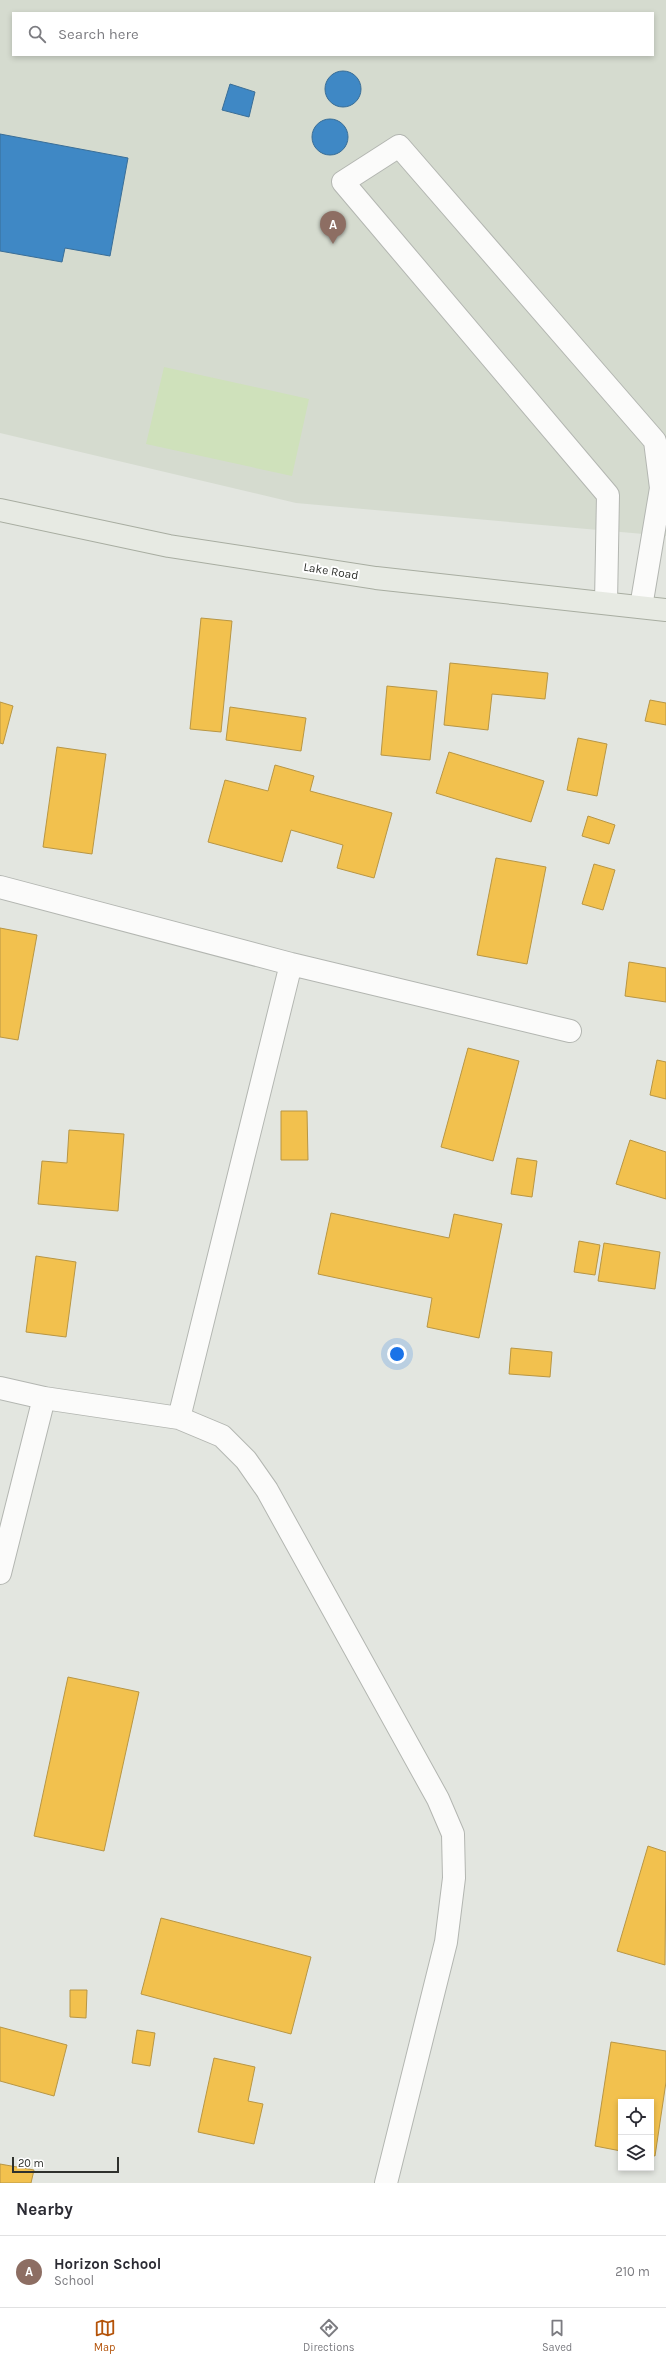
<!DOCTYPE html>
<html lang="en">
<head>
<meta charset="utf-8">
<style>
	:root { --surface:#fff; --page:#f2f2f3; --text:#2b2b33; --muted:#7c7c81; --line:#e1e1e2; --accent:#b45309 }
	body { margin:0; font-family:Karla,sans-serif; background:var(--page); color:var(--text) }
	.controls { position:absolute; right:12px; bottom:12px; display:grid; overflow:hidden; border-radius:0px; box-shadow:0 2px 6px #0003 }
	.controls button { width:36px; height:36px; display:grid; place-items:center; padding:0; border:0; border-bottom:1px solid var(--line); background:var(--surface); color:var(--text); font:20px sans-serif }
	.scale { position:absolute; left:12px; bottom:10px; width:107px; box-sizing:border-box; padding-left:4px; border:2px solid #2f312d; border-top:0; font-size:11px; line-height:14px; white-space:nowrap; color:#2f312d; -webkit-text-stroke:3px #fff; paint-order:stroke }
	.you { position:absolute; left:397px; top:1354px; width:14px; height:14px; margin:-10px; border:3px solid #fff; border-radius:50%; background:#1a73e8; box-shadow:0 0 0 6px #1a73e833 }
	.badge { display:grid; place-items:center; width:26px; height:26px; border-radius:50%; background:var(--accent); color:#fff; font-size:13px; font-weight:700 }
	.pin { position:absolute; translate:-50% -33px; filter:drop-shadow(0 1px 2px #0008) }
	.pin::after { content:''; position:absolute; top:21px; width:14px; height:12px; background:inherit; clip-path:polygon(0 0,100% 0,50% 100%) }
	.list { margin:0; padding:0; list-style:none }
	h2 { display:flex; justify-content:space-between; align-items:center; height:52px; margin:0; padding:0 16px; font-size:17px }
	h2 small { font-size:13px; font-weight:400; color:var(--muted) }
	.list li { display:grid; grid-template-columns:26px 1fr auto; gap:12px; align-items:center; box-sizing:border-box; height:72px; padding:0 16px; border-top:1px solid var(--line) }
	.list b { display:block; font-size:15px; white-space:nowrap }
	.list p { margin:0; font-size:13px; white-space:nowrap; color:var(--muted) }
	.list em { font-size:13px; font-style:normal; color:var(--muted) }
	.icon { flex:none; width:22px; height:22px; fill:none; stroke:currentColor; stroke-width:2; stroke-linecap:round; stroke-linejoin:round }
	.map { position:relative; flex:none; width:666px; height:2183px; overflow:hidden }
	.search { position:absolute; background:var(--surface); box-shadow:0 2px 6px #0003; left:12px; right:12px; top:12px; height:44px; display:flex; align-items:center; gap:10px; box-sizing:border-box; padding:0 14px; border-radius:0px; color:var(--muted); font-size:15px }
	.sheet { height:124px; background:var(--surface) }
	nav { display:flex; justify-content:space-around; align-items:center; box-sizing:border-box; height:56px; border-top:1px solid var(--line); background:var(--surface); font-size:11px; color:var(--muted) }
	nav a { display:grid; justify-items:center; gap:2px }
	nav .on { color:var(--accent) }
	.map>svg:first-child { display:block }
	.built { fill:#d5dbcf; fill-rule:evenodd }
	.green { fill:#cfe1bb }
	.homes { fill:#f2c14e; stroke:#b89644 }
	.schools { fill:#3f88c5; stroke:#3a6e97 }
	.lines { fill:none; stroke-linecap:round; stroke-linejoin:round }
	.minor-casing { stroke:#b3b6b1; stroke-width:24 }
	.major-casing { stroke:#a8ada1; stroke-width:24 }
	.minor { stroke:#fbfbfa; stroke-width:22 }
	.major { stroke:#e7eae3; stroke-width:22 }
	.labels { text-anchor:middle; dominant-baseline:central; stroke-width:4; stroke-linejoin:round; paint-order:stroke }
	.street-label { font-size:12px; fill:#2f312d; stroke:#fff }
</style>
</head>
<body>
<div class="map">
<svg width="666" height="2183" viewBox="0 0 666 2183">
	<rect width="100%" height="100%" fill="#e3e6e0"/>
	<path class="built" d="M0,0h666v536l-370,-33 -296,-70zM13,13h640v42h-640z"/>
	<path class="green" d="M164,367l145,32 -17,77 -146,-32z"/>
	<path class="homes" d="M201,618l31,3 -11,111 -31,-3z
		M450,663l98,10 -3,26 -53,-5 -4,36 -44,-5z
		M387,686l50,5 -7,69 -49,-5z
		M650,700l16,3v22l-21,-4z
		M0,702l13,4 -10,38 -3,-1z
		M230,707l76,11 -5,33 -75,-11z
		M578,738l29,6 -10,52 -30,-6z
		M57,747l49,7 -14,100 -49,-7z
		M449,752l95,29 -13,41 -95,-29z
		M275,765l39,11 -4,15 82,22 -18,65 -37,-10 6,-23 -52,-15 -9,32 -74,-20 17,-62 43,11z
		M588,816l27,9 -6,19 -27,-8z
		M496,858l50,9 -19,97 -50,-9z
		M594,864l21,6 -12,40 -21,-6z
		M0,928l37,7 -19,105 -18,-3z
		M629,962l37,6v34l-41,-6z
		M468,1048l51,13 -26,100 -52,-14z
		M657,1060l9,2v37l-16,-4z
		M281,1111h26l1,49h-27z
		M69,1130l55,4 -6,77 -80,-7 4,-43 25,2z
		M630,1140l36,12v47l-50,-15z
		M517,1158l20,3 -5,36 -21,-3z
		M331,1213l118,25 5,-24 48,10 -23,114 -52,-11 5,-29 -114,-24z
		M579,1241l21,4 -5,30 -21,-3z
		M604,1243l56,9 -5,37 -57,-8z
		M36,1256l40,6 -10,75 -40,-5z
		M511,1348l41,4 -2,25 -41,-3z
		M68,1677l71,15 -35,159 -70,-15z
		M648,1846l18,6 -1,113 -48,-14z
		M161,1918l150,39 -20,77 -150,-40z
		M70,1990h17l-1,28 -16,-1z
		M0,2027l67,18 -13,51 -54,-15z
		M137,2030l18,3 -5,33 -18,-3z
		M611,2042l55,9v31l-11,74 -4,-1v-53h-30v49l-26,-5z
		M214,2058l41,9 -7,34 15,3 -9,40 -56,-12z
		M0,2164l34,6 -3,13h-31z"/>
	<path class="schools" d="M325 89a18 18 0 1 1 36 0a18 18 0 1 1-36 0Z
		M230,84l25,8 -6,25 -27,-7z
		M312 137a18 18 0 1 1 36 0a18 18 0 1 1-36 0Z
		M0,134l128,24 -18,98 -45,-8 -3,14 -62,-11z"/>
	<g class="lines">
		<defs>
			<path id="minor" d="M606,603l2,-108 -265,-313 56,-36 256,295 6,47 -20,119
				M0,887l291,77 279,67
				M0,1388l44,10 135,20 43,18 24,24 21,30 171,309 15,35 1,44 -8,64 -60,241
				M179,1418l112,-454
				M0,1573l44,-175"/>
			<path id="major" d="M0,510l169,36 207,32 290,32"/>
		</defs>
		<use href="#minor" class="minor-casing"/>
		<use href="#major" class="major-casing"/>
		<use href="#minor" class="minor"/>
		<use href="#major" class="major"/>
	</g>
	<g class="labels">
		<g class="street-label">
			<text transform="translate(331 571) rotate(9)">Lake Road</text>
		</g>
	</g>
</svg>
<div class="controls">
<button><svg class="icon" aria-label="locate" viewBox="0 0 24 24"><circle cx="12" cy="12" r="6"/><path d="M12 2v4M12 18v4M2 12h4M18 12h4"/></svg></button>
<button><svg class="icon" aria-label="layers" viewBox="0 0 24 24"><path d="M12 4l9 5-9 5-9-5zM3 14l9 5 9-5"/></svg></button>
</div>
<div class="scale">20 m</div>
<div class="you"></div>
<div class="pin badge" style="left:333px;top:244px;background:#8d6e63">A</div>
<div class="search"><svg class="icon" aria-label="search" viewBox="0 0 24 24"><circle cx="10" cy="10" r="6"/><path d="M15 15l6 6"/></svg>Search here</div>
</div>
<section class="sheet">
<h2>Nearby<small></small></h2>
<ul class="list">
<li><span class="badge" style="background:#8d6e63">A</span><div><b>Horizon School</b><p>School</p></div><em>210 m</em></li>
</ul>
</section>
<nav>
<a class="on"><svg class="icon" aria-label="map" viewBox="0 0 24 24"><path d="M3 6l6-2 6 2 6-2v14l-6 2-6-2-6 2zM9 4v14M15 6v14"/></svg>Map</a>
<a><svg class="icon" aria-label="directions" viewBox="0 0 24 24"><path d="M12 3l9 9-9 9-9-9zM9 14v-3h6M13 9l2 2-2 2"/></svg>Directions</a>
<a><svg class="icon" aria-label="saved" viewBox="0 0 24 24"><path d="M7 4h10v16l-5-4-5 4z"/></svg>Saved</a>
</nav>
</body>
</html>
